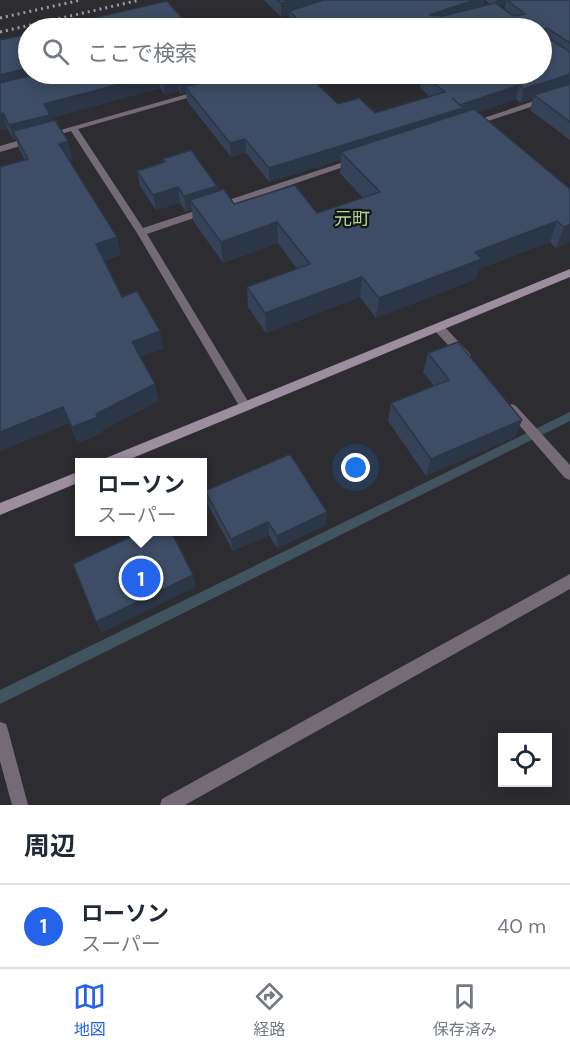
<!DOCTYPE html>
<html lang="ja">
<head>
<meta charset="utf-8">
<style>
	:root { --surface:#fff; --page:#f6f6f7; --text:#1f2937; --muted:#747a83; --line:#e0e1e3; --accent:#2563eb }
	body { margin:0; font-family:"DM Sans","Noto Sans JP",sans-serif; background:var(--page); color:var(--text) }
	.controls { position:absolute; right:18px; bottom:18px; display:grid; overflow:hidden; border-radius:0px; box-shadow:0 3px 15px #0003 }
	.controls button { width:54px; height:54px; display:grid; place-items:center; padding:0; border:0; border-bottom:2px solid var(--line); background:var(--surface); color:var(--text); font:30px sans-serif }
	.you { position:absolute; left:356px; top:468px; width:21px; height:21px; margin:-15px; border:4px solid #fff; border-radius:50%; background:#1a73e8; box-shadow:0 0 0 9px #1a73e833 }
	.badge { display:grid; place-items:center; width:39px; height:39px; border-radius:50%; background:var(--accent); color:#fff; font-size:20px; font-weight:700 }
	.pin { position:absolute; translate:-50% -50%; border:3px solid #fff; box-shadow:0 2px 6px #0006 }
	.popup { position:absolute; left:75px; top:458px; width:132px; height:78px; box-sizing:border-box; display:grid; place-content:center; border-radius:0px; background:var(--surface); filter:drop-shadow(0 2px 4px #0005); font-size:20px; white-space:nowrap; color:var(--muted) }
	.popup b { font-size:22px; color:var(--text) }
	.popup::after { content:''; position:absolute; left:50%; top:100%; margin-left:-12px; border:12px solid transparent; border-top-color:var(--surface) }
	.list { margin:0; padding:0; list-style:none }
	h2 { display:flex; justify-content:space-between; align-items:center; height:78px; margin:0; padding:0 24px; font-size:26px }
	h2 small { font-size:20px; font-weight:400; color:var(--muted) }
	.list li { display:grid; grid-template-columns:39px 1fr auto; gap:18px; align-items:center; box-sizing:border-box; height:84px; padding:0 24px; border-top:2px solid var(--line) }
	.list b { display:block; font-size:22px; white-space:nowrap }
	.list p { margin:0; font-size:20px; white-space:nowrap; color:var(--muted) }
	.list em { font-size:20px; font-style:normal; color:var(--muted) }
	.icon { flex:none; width:33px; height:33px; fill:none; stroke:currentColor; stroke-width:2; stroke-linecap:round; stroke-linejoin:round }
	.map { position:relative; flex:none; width:570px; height:805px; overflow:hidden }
	.search { position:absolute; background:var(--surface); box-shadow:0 3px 15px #0003; left:18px; right:18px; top:18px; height:66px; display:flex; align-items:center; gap:15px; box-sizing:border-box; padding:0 21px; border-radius:33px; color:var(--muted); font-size:22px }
	.sheet { height:162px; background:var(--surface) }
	nav { display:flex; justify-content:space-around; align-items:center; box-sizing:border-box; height:84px; border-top:2px solid var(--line); background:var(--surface); font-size:16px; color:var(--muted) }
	nav a { display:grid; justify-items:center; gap:3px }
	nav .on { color:var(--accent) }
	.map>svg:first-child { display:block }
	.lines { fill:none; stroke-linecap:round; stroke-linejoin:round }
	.stream { fill:#3f545e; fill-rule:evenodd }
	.street { fill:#756b76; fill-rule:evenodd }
	.secondary { fill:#9d8e9f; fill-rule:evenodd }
	.rail { stroke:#9d9da0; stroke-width:3; stroke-dasharray:2 4; stroke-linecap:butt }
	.wall { fill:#354257; fill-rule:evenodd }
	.shaded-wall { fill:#2b3647 }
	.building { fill:#3e4d65; stroke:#2b3647; stroke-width:1.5 }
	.labels { text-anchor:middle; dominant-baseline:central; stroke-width:4.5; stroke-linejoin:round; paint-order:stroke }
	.quarter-label { font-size:18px; fill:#b0d895; stroke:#151517 }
</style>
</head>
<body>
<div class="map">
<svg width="570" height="805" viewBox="0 0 570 805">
	<rect width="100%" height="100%" fill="#2d2c31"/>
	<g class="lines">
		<path class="stream" d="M570,412v9l-570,283v-14z"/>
		<path class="street" d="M304,14h3v4l-45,10h-11z
			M570,89v5l-97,32 -7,-2z
			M198,91l7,2 -127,36 65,99 207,-68h6l2,2 -211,72 102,169 2,3 -2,3h-8l-104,-176 -66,-102 -24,7 -4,-3z
			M31,137l4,3 -1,2 -34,10v-6z
			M439,324l4,1 26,28 2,3 -2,3h-8l-26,-28 -2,-3z
			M512,404l4,2 54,59v15l-5,-2 -57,-66 -2,-3 2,-3z
			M570,574v15l-385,216h-25l2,-6z
			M0,722l6,2 2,6 20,75h-16l-12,-44z"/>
		<path class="secondary" d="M570,269v8l-447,185h-18l1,-4z
			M80,471v11l-80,33v-12z"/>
		<path class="rail" d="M0,18l81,-18
			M0,32l140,-32"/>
	</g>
	<path class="wall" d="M264,0h220l-1,6 7,-2 -5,-4h85v140l-40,-30 3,-11 -13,4 -4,-4 -38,13 92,77v53l-14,6 -6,-6 -71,27 -3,10 -100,39 -16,-21 -94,36 -18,-26 -1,-20 50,-18 -19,-26 -55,20 -30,-42 -1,-11 -6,2 -6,-9 -24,7 -16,-24 -3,-15 26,-8v-4l54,27 1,5 16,13 83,9 46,-15 -23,-25 1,-13 -72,22 -23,-29 -15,4 -44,-56 -1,-8 -5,1 -2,-3 -14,4 -5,-7 -109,30 22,41 -4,1 52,95 -17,6 18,36 42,51 -24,9 19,44 -57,29 1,3 -25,10 -9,-20 -69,28v-284l25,-7 -6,-11 -3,-10 -2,1 -7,-12 -7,2v-90l28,34h279l31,30 37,9 55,-16 -10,-9 1,-4 -13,-10h134v-46h-249l-4,-3v-11l-8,3zM505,4l-1,5 -6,-4z
		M428,353l94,67 -7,17 -89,39 -38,-55 3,-18 43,-17 -11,-14z
		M205,491l122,21 -1,13 -49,23 -8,-13 -36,16 -26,-48z"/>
	<path class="shaded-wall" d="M291,0h39l-41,11v3l-8,3v-14z
		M474,0h10l-2,10 -55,18 2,-13z
		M496,0h10l-1,4 -11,3z
		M363,23v5h-21z
		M28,68v6h40l-68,17v-16z
		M158,74l2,14 -109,30 3,11 -41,2 3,8 -2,1 -5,-15 35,-21z
		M204,74h53l-72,13 1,6 -5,1 -1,-14z
		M570,74v11l-36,10 -1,4 -13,4 4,-14z
		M177,77l2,14 -14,4 -2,-15z
		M519,85l-3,14 -55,19 -120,34v8l-72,22v-14z
		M3,113l4,15 -7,2v-16z
		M245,139l1,14 -15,4 -1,-14z
		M68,141l5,18 -9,2 -5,-17z
		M217,186l2,15 -29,-1 2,10 -6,2 -2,-16z
		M178,187l2,16 -24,7 -3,-15z
		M557,221l-7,21 -71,27 -3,10 -100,39 3,-20 96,-46z
		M277,222l1,21 -55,20 -2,-21z
		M570,224v18l-14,6 8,-21z
		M117,237l4,18 -21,7 -4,-18z
		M362,277l-2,20 -94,36 -1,-20z
		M160,331l4,17 -28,11 -4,-17z
		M155,384l4,17 -57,29 1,3 -25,10 -6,-16z
		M63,407l6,16 -69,28v-19z
		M522,420l-7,17 -89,39 5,-17z
		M327,512l-1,13 -49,23v-12z
		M268,522l1,13 -36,16 -2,-12z
		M193,575l3,12 -95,46 -5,-11z"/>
	<path class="building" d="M277,0h14l-10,3z
		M324,0h150l-45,15 14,1 52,-13 19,13 11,-2 -18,-14h63v43l-23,-15 -3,1v6l26,17v22l-46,15 -5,-4 -59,20 -8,-7 11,10 -194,60 -24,-29 -15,4 -45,-56 50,-13h72l31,30 21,-6 16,15 70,-21 -23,-18h120v-46h-171l-8,-5 -21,5h-35l-18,-17z
		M167,1l24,27h-141z
		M28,34v34l-28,7v-35z
		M35,74h123l-114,30 6,11 -41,10 -6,-12 -3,1v-31z
		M158,74h46l-24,6 -3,-3 -14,3z
		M570,84v38l-36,-27z
		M474,109l96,80v35l-6,3 -7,-6 -82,31 7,7 -103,39 -17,-21 -97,36 -18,-26 63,-23 -33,-42 -56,20 -31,-42 34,-11 10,15 61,-19 22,28 63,-21 -39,-40z
		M55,120l13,21 -9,3 58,93 -21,7 26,53 15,-6 23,40 -28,11 23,42 -59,30 2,3 -26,10 -9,-20 -63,25v-265l28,-8 -15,-28z
		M191,150l26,36 -33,10 -6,-9 -25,8 -16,-24 28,-9 -2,-3z
		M458,342l64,78 -91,39 -40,-56 58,-23 -21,-27z
		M290,454l37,58 -50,24 -9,-14 -37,17 -26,-48z
		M143,531h28l22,44 -97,47 -23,-58z"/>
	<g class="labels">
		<g class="quarter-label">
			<text x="352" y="219">元町</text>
		</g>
	</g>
</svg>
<div class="controls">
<button><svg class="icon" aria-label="locate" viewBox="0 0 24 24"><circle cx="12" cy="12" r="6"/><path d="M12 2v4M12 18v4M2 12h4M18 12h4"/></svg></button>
</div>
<div class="you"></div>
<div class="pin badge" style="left:141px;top:578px">1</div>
<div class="popup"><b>ローソン</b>スーパー</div>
<div class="search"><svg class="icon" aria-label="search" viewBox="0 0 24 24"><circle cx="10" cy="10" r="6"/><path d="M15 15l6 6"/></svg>ここで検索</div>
</div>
<section class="sheet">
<h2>周辺<small></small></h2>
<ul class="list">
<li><span class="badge">1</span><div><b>ローソン</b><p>スーパー</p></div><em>40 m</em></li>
</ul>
</section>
<nav>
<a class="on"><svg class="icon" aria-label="map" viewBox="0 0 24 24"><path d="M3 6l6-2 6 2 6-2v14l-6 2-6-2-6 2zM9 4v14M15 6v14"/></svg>地図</a>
<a><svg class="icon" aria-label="directions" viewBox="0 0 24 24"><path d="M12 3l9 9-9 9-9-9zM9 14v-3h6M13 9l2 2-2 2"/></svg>経路</a>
<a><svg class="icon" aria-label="saved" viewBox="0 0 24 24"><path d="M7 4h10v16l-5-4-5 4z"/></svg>保存済み</a>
</nav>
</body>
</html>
